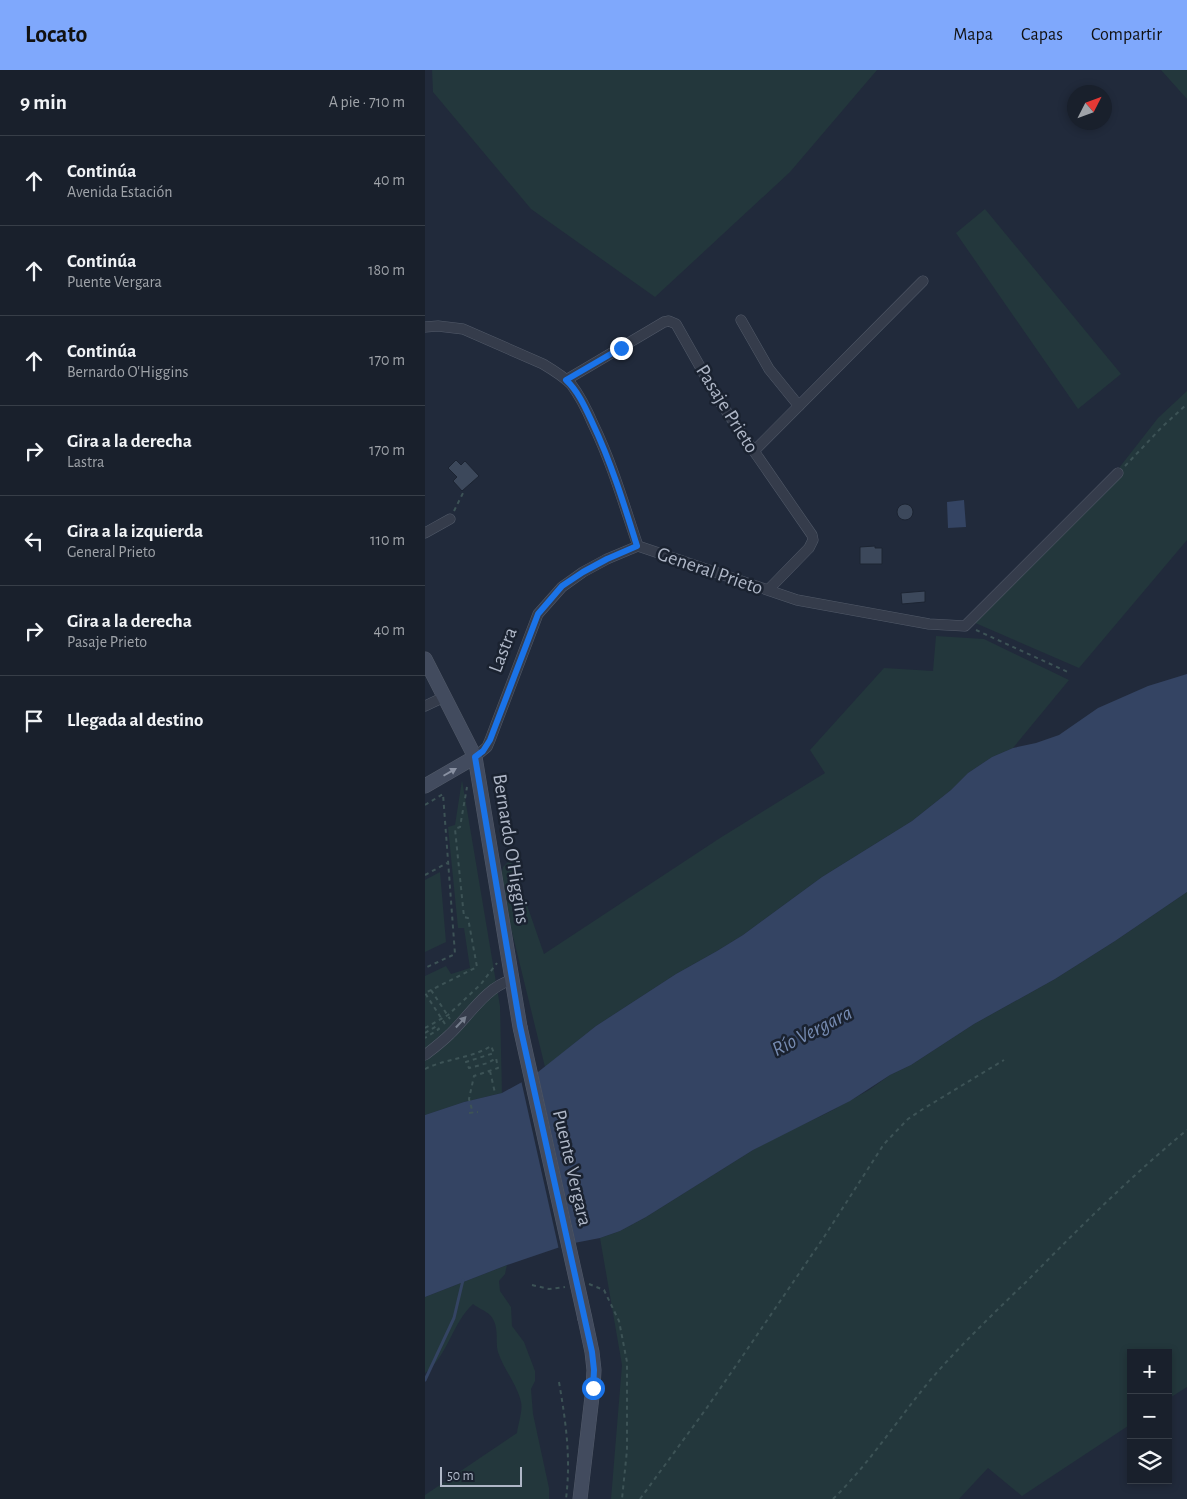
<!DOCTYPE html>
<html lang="es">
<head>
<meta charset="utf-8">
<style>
	:root { --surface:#19202c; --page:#222834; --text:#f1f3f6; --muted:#9fa3a9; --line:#373e48; --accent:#7fa8fc }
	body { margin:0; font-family:"Alegreya Sans",sans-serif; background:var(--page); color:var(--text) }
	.controls { position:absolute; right:15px; bottom:15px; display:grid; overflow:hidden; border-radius:0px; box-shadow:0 2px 8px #0003 }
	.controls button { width:45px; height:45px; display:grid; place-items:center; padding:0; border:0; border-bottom:1px solid var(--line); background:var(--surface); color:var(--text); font:25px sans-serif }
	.compass { position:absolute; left:642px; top:15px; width:45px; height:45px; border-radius:50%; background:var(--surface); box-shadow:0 2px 8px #0003; rotate:48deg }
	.scale { position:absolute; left:15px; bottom:12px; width:82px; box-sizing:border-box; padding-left:5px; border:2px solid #afb7c7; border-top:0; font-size:14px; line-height:18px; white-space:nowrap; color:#afb7c7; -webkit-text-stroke:4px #1a2230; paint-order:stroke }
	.stop { position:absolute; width:15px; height:15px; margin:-11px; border:4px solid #1a73e8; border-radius:50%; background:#fff }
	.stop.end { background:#1a73e8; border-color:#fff; box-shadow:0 1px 5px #0008 }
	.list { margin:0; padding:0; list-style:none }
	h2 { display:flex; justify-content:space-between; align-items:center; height:65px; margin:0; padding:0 20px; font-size:21px }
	h2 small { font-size:16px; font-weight:400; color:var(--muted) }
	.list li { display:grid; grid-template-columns:32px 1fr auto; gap:15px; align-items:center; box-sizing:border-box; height:90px; padding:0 20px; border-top:1px solid var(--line) }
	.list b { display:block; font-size:19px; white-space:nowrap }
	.list p { margin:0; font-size:16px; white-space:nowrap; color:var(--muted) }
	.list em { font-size:16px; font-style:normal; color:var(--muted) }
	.icon { flex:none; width:28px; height:28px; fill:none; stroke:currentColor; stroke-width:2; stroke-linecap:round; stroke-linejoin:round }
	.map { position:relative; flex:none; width:762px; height:1429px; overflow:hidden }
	header { display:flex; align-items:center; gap:30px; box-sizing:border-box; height:70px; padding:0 25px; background:var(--accent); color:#111 }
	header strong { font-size:24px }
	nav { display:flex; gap:28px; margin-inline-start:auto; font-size:18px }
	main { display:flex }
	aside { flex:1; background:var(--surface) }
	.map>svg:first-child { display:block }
	.green { fill:#23373c }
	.water { fill:#344463 }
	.pier { fill:#212a3b }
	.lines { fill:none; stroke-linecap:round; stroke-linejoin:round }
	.stream { stroke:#344463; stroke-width:3 }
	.building { fill:#3c485b; stroke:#1c2432 }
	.street-casing { stroke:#525a69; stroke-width:11 }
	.secondary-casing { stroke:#525a69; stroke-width:15 }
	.path { stroke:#3d5356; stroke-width:2; stroke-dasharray:4 4; stroke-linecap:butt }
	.street { stroke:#353c4b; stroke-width:10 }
	.secondary { stroke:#424b5e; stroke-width:14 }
	.secondary-bridge-casing { stroke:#525a69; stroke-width:15; stroke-linecap:butt }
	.secondary-bridge { stroke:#424b5e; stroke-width:14 }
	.oneway { fill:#8991a2 }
	.oneway2 { fill:#78808f }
	.route { stroke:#1a73e8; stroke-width:6 }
	.labels { text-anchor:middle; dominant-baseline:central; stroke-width:5; stroke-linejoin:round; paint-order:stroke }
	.street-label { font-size:20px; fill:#afb7c7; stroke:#1a2230 }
	.water-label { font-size:21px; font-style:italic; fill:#768bb1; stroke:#1a2230 }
</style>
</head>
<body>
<header>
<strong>Locato</strong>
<nav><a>Mapa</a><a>Capas</a><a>Compartir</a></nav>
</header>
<main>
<aside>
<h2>9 min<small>A pie · 710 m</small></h2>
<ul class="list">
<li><svg class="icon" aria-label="ahead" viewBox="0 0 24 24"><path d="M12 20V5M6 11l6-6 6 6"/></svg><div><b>Continúa</b><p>Avenida Estación</p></div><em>40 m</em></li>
<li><svg class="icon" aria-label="ahead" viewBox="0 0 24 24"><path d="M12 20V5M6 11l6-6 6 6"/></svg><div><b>Continúa</b><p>Puente Vergara</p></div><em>180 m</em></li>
<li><svg class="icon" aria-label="ahead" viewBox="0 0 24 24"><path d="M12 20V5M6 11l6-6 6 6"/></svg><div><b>Continúa</b><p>Bernardo O'Higgins</p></div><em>170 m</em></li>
<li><svg class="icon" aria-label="right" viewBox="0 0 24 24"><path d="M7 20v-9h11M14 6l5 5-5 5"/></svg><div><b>Gira a la derecha</b><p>Lastra</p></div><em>170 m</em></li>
<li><svg class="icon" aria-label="left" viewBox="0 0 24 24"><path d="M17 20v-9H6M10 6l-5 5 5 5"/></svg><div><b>Gira a la izquierda</b><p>General Prieto</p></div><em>110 m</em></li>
<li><svg class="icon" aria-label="right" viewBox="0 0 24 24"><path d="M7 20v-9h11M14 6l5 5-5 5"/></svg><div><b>Gira a la derecha</b><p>Pasaje Prieto</p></div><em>40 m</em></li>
<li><svg class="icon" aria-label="arrive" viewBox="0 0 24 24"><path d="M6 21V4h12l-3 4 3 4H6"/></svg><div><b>Llegada al destino</b></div></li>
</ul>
</aside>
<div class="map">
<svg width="762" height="1429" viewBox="0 0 762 1429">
	<rect width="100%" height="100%" fill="#212a3b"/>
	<path class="green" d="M7,0h445l-87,102 -135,125 -124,-88 -98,-117z
		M736,0h26v29z
		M560,139l136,165 -43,35 -122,-176z
		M762,321v149l-108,128 -113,-49 153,-151 39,-50z
		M511,566l48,3 85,41 -56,68 -21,9 -24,16 -17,17 -39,31 -90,56 -79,58 -26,16 -41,23 -80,52 -51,41 -45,-184 3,-16 8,-8 33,95 176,-116 105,-65 -15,-23 74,-82 49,3z
		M37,710l38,226 2,87 -38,9 -39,13v-139l21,-10 5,8 19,-6 -6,-40h-6l-10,-101 7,-2z
		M15,802l6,70 -21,10v-72z
		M762,822v495l-19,12v-46h-37v71l-109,72 -34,-28 -29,31h-348l11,-134 -22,-127 20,-7 26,-14 107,-67 24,-13 52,-25 40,-22 21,-15 21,-10 63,-41 81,-45 60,-38z
		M82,1195l-2,9 -6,7 1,10 11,16 1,19 12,16 11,29v10l-4,8 2,25 16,74v11h-124v-4l92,-62c1,-9 6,-22 4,-31 -4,-18 -17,-32 -23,-50 -3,-12 2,-26 -8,-37 -4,-4 -12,-7 -17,-11 -21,19 -25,52 -48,69v-76z"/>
	<path class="water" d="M539,430l2,27 -18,1 -1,-26z
		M762,604v218l-72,49 -60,38 -81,45 -63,41 -21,10 -40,26 -97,49 -107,67 -26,14 -20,7 -31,6 -62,21 -82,32v-182l39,-13 38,-9 31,-17 63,-50 80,-52 41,-23 26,-16 79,-58 90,-56 39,-31 17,-17 24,-16 21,-9 23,-5 23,-8 39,-27 50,-22z"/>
	<path class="pier" d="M112,1000l39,175 -17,5 -38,-170z"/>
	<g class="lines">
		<path class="stream" d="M0,1310l29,-62 9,-38"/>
	</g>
	<path class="building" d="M31,390l5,5 4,-4 14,15 -17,15 -9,-10 4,-4 -9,-9z
		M472 442a8 8 0 1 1 16 0a8 8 0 1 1-16 0Z
		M450,476v2h7v16h-22v-17z
		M500,521v11l-23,2 -1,-11z"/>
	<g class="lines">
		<defs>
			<path id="street" d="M316,250l28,49 30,37
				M0,257l13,-1 25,3 80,35c10,6 20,12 28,20 9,12 16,26 22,40 19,39 31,81 45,122
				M141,310l98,-58 5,-1 7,3 44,78 92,133 1,5 -4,8 -41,42
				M329,381l169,-170
				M0,463l25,-14
				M213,476l159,54 132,24 36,2 153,-153
				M0,636l19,-9
				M50,687l12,-10 3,-7 48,-126 24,-27 21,-15 24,-13 31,-13
				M0,985c9,-7 17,-13 25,-21 18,-17 37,-48 62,-54"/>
			<path id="secondary" d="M0,589l50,98 45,270
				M0,716l50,-29
				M155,1429l13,-111 1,-18 -2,-18 -7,-33"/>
		</defs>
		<use href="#street" class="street-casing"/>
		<use href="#secondary" class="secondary-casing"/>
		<path class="path" d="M700,396l37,-39 25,-23
			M29,441l9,-18
			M551,560l94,43
			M0,735l18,-11 12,160 -30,14
			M0,805l22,-12
			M6,920l19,29
			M20,954l-20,-31 52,-26 -9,-49 -4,-1 -9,-88 5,-2 7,-40
			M0,958l23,-13 33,-31 16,-21
			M0,963l12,-7 2,3 -14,9
			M0,999c22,-11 45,-10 66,-23l3,7 -28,9 3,6 19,-5 8,-5 2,10 -24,8 -5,23 4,14
			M65,1001l5,22
			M44,1043l9,-1
			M164,1214l15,6 15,31 8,41v88l-5,49
			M107,1215l17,4 16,-2
			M134,1312c7,41 12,76 7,117
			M215,1429l66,-90 38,-55 80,-117 60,-93 24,-25 15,-10 81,-49
			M408,1429c40,-39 69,-87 106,-129 28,-31 58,-60 88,-89 51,-52 103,-104 160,-151"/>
		<use href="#street" class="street"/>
		<use href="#secondary" class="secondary"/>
		<defs>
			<path id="secondary-bridge" d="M95,957l65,292"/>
		</defs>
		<use href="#secondary-bridge" class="secondary-bridge-casing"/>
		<use href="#secondary-bridge" class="secondary-bridge"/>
	</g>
	<defs><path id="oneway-solid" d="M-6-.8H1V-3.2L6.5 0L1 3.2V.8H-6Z" transform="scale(1.25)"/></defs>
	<use class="oneway" href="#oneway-solid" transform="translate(25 702) rotate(-30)"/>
	<use class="oneway2" href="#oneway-solid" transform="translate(36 952) rotate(-47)"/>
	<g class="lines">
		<path class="route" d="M168,1318l1,-18 -2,-18 -72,-326 -45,-269 8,-6 7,-11 48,-126 24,-28 21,-14 24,-13 30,-13c-13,-42 -26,-84 -45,-124 -7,-15 -14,-31 -26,-42l55,-32"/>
	</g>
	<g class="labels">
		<g class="street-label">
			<text transform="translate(302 339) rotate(58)">Pasaje Prieto</text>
			<text transform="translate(285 501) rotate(19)">General Prieto</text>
			<text transform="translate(78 580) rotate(-69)">Lastra</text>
			<text transform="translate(86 779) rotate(81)">Bernardo O'Higgins</text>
			<text transform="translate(147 1098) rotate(77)">Puente Vergara</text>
		</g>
		<g class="water-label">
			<text transform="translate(387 961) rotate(-27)">Río Vergara</text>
		</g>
	</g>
</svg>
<div class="controls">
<button>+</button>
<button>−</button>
<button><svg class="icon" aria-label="layers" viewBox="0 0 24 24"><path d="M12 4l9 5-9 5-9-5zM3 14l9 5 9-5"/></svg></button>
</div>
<svg class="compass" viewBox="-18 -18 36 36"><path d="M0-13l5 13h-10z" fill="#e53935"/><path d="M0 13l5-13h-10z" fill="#9fa3a9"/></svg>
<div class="scale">50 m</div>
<div class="stop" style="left:168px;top:1318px"></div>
<div class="stop end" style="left:196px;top:278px"></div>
</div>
</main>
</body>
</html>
